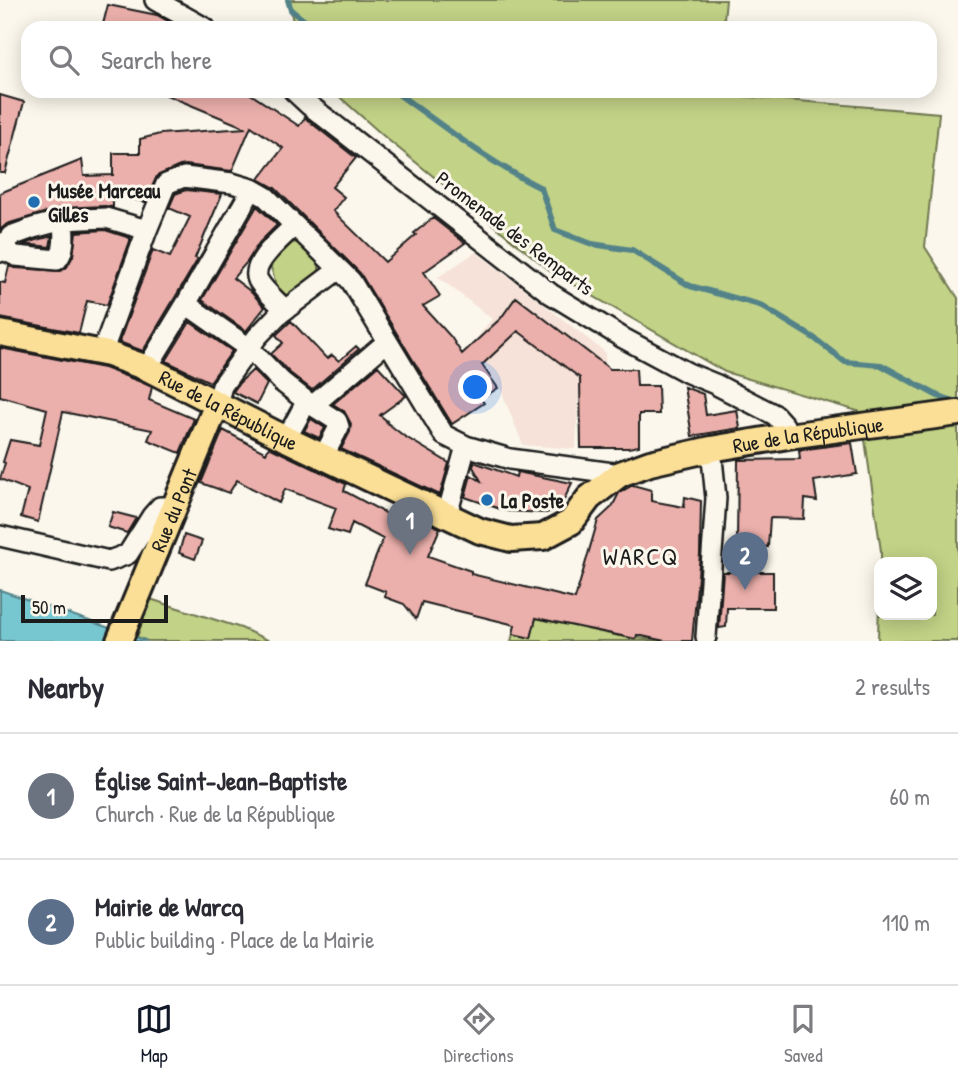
<!DOCTYPE html>
<html lang="en">
<head>
<meta charset="utf-8">
<style>
	:root { --surface:#fff; --page:#f7f7f7; --text:#2b2b33; --muted:#7c7c81; --line:#e1e1e2; --accent:#111827 }
	body { margin:0; font-family:"Patrick Hand",sans-serif; background:var(--page); color:var(--text) }
	.controls { position:absolute; right:21px; bottom:21px; display:grid; overflow:hidden; border-radius:14px; box-shadow:0 4px 18px #0003 }
	.controls button { width:63px; height:63px; display:grid; place-items:center; padding:0; border:0; border-bottom:2px solid var(--line); background:var(--surface); color:var(--text); font:35px sans-serif }
	.scale { position:absolute; left:21px; bottom:18px; width:147px; box-sizing:border-box; padding-left:7px; border:4px solid #1c1c1c; border-top:0; font-size:19px; line-height:24px; white-space:nowrap; color:#1c1c1c; -webkit-text-stroke:5px #fbf7ec; paint-order:stroke }
	.you { position:absolute; left:476px; top:388px; width:24px; height:24px; margin:-18px; border:5px solid #fff; border-radius:50%; background:#1a73e8; box-shadow:0 0 0 10px #1a73e833 }
	.badge { display:grid; place-items:center; width:46px; height:46px; border-radius:50%; background:var(--accent); color:#fff; font-size:23px; font-weight:700 }
	.pin { position:absolute; translate:-50% -58px; filter:drop-shadow(0 2px 4px #0008) }
	.pin::after { content:''; position:absolute; top:37px; width:24px; height:21px; background:inherit; clip-path:polygon(0 0,100% 0,50% 100%) }
	.list { margin:0; padding:0; list-style:none }
	h2 { display:flex; justify-content:space-between; align-items:center; height:91px; margin:0; padding:0 28px; font-size:30px }
	h2 small { font-size:23px; font-weight:400; color:var(--muted) }
	.list li { display:grid; grid-template-columns:46px 1fr auto; gap:21px; align-items:center; box-sizing:border-box; height:126px; padding:0 28px; border-top:2px solid var(--line) }
	.list b { display:block; font-size:26px; white-space:nowrap }
	.list p { margin:0; font-size:23px; white-space:nowrap; color:var(--muted) }
	.list em { font-size:23px; font-style:normal; color:var(--muted) }
	.icon { flex:none; width:38px; height:38px; fill:none; stroke:currentColor; stroke-width:2; stroke-linecap:round; stroke-linejoin:round }
	.map { position:relative; flex:none; width:958px; height:641px; overflow:hidden }
	.search { position:absolute; background:var(--surface); box-shadow:0 4px 18px #0003; left:21px; right:21px; top:21px; height:77px; display:flex; align-items:center; gap:18px; box-sizing:border-box; padding:0 24px; border-radius:21px; color:var(--muted); font-size:26px }
	.sheet { height:343px; background:var(--surface) }
	nav { display:flex; justify-content:space-around; align-items:center; box-sizing:border-box; height:98px; border-top:2px solid var(--line); background:var(--surface); font-size:19px; color:var(--muted) }
	nav a { display:grid; justify-items:center; gap:4px }
	nav .on { color:var(--accent) }
	.map>svg:first-child { display:block }
	.built { fill:#f6e2d9 }
	.green { fill:#c2d286; stroke:#6f7751; stroke-width:2 }
	.water { fill:#77c7d1; stroke:#538389; stroke-width:2 }
	.lines { fill:none; stroke-linecap:round; stroke-linejoin:round }
	.stream { stroke:#538389; stroke-width:6 }
	.building { fill:#ecb0ac; stroke:#1c1c1c; stroke-width:2 }
	.minor-casing { stroke:#1c1c1c; stroke-width:24 }
	.major-casing { stroke:#1c1c1c; stroke-width:30 }
	.minor { stroke:#fbf7ec; stroke-width:19 }
	.major { stroke:#fbdf96; stroke-width:24 }
	.poi-dot { fill:#1f6fb2; stroke:#fbf7ec; stroke-width:2.5 }
	.labels { text-anchor:middle; dominant-baseline:central; stroke-width:6; stroke-linejoin:round; paint-order:stroke }
	.poi-label { font-size:21px; font-weight:bold; fill:#1c1c1c; stroke:#fbf7ec; text-anchor:start }
	.street-label { font-size:21px; fill:#1c1c1c; stroke:#fbf7ec }
	.quarter-label { font-size:24px; letter-spacing:2px; fill:#1c1c1c; stroke:#fbf7ec }
</style>
</head>
<body>
<div class="map">
<svg width="958" height="641" viewBox="0 0 958 641">
	<rect width="100%" height="100%" fill="#fbf7ec"/>
	<filter id="ink" filterUnits="userSpaceOnUse"><feTurbulence type="fractalNoise" baseFrequency=".0143" numOctaves="2"/><feDisplacementMap in="SourceGraphic" scale="14" xChannelSelector="R" yChannelSelector="G"/><feConvolveMatrix kernelMatrix="1 2 1 2 8 2 1 2 1" color-interpolation-filters="sRGB"/></filter>
	<g filter="url(#ink)">
		<path class="built" d="M476,252l129,100v33l-6,13 -21,1 -2,50 -53,-4 -22,-55 -29,-46 20,-25 -54,-42z"/>
		<path class="green" d="M289,0h437l-3,28h-429z
			M333,91h383v3l223,19 -14,134 33,51v343h-80l1,-43v17h53v-53h-51v-11l-20,-139 -136,-40 -172,-99 -166,-134z
			M300,242l19,21v10l-24,21 -9,2 -9,-8 -7,-24 22,-21z
			M150,599l91,29 29,13h-123l-10,-4z
			M536,618l83,18 46,5h-154l2,-7 18,3z"/>
		<path class="water" d="M0,590l147,51h-147z"/>
		<g class="lines">
			<path class="stream" d="M288,0l3,10 23,18
				M394,91c48,34 94,71 147,97l14,42 37,14 40,6 58,36 70,19 54,33 31,24 36,3 57,31 20,6"/>
		</g>
		<path class="building" d="M108,5l49,10 23,13h-78z
			M157,91h89l53,35 6,-8 51,40 -24,29 12,10 -11,14 52,51 31,-27 -2,-2 19,-15 32,25 -41,29 16,24 -17,10 28,31 11,17 39,-36 15,-21 94,72h26l1,17h21l1,28h-20v32l-11,2h-47l-1,-70 -62,-47 -36,34 16,23 -17,11 3,4 -32,21 -92,-151 -85,-85 -16,-9 24,-31 -32,-22 -19,45 -46,-6 -6,1 -23,10 -12,26 -32,-7v12l-8,-1 -45,2 -53,16 -7,6v-37l82,-33 2,16 29,-1v-22h27v-14l20,-5 86,-6z
			M0,95l24,7 -19,71h-5z
			M186,190l36,4 -27,64 3,1 -55,92 -24,-9 34,-92 17,7 20,-40 -21,-9 6,-14z
			M257,206l20,19 -18,18 -12,19 -14,16 17,13 15,16 -19,24 -44,-31z
			M105,230l25,8v3l-23,64 -20,-4 -8,32 -79,-15v-36l5,1 4,-17 6,2 46,3 6,-4 6,-11 3,-24z
			M52,236l-2,11 -26,-3 13,-4z
			M291,321l36,38 5,-4 7,6 17,-15 3,3 -47,41 -22,-17 -19,-19 12,-11 -7,-8z
			M190,322l42,29 -22,31 -44,-21z
			M0,348l104,20 37,14 11,5 -3,13 45,19 -14,34 -32,-13 4,-10 -89,-18 -25,110 -17,-5 7,-27 -28,-11 5,-16 -2,-1 7,-22 29,5 8,-36 -47,-13z
			M378,366l28,30 -26,19 7,6 -1,1 18,14 45,27 -9,32 -99,-46 9,-17 1,-8 -7,-13 -11,-7z
			M253,370l14,14 -10,20 -24,-12 6,-9z
			M684,387l19,7 3,21 31,-5 3,18 -48,8z
			M311,419l14,9 -6,10 -15,-7z
			M223,430l43,23 3,-6 77,37 -2,7 60,32 5,-9 31,14 -12,28 43,15v3l104,25 23,-79 14,-13 7,-14 14,-8 18,5v11l33,6 1,-10 16,4 -1,53 -8,87h-27l-28,-6 -1,4 -100,-21 -5,20 -18,-4 2,-9 -93,-23 -6,17 -12,-15 -19,-7 1,-5 -21,-8 18,-45 -31,-16 -4,12 -20,-6 8,-21 -51,-19 -6,14 -42,-23 -8,13 -28,-10z
			M852,443l5,31 -43,7 3,20 -12,-2 -1,20 -34,-1 -2,29 -31,-4 1,-83 62,-1 -1,-9z
			M474,462l42,15 1,-5 55,11 -12,25 -14,5 -40,-2 -41,-14 6,-22 10,6 -8,-14z
			M113,512l23,6 -9,15 -19,-6z
			M184,535l18,6 -7,18 -16,-6z
			M723,572h50v36h-46l-1,19 -7,1z"/>
		<g class="lines">
			<defs>
				<path id="minor" d="M155,0l50,28
					M294,91l15,14 242,189 72,44 65,35 27,11 60,31 9,10 4,11
					M2,249l14,7 41,4c9,-9 7,-28 6,-40
					M0,252l11,-16 22,-8 30,-8 43,-2 41,12 19,-46 18,-7 48,6 20,6
					M186,304l63,44 33,34 28,22 27,17 2,6 -16,30
					M285,310c-8,-9 -21,-19 -27,-30 -8,-17 25,-43 36,-54
					M102,353l45,-123
					M147,368l39,-64 66,-115 14,8 85,84 93,154 22,11 44,13 110,15
					M217,404l5,-18 35,-49 20,-21 61,-46
					M286,439l17,-31 15,-7 63,-54 7,-3
					M447,515l19,-69
					M0,536l109,25 19,-7 24,-38 8,-9h15
					M706,637l10,-139 -5,-49"/>
				<g id="major">
					<path id="s1" d="M0,333l108,21 39,14 139,71 194,92 31,8 32,-2 28,-15 18,-24 31,-24 30,-11 61,-14 77,-13 170,-23"/>
					<path id="s2" d="M119,641l98,-237"/>
				</g>
			</defs>
			<use href="#minor" class="minor-casing"/>
			<use href="#major" class="major-casing"/>
			<use href="#minor" class="minor"/>
			<use href="#major" class="major"/>
		</g>
	</g>
	<g class="poi-dot">
		<circle cx="34" cy="202" r="7"/>
		<circle cx="487" cy="500" r="7"/>
	</g>
	<g class="labels">
		<g class="poi-label">
			<text x="48" y="190">Musée Marceau<tspan x="48" dy="24">Gilles</tspan></text>
			<text x="501" y="500">La Poste</text>
		</g>
		<g class="street-label">
			<text transform="translate(515 233) rotate(37)">Promenade des Remparts</text>
			<text stroke="none"><textPath href="#s1" startOffset="243">Rue de la République</textPath></text>
			<text stroke="none"><textPath href="#s1" startOffset="880">Rue de la République</textPath></text>
			<text stroke="none"><textPath href="#s2" startOffset="142">Rue du Pont</textPath></text>
		</g>
		<g class="quarter-label">
			<text x="641" y="556">WARCQ</text>
		</g>
	</g>
</svg>
<div class="controls">
<button><svg class="icon" aria-label="layers" viewBox="0 0 24 24"><path d="M12 4l9 5-9 5-9-5zM3 14l9 5 9-5"/></svg></button>
</div>
<div class="scale">50 m</div>
<div class="you"></div>
<div class="pin badge" style="left:410px;top:555px;background:#6b7280">1</div>
<div class="pin badge" style="left:745px;top:590px;background:#5c6f8a">2</div>
<div class="search"><svg class="icon" aria-label="search" viewBox="0 0 24 24"><circle cx="10" cy="10" r="6"/><path d="M15 15l6 6"/></svg>Search here</div>
</div>
<section class="sheet">
<h2>Nearby<small>2 results</small></h2>
<ul class="list">
<li><span class="badge" style="background:#6b7280">1</span><div><b>Église Saint-Jean-Baptiste</b><p>Church · Rue de la République</p></div><em>60 m</em></li>
<li><span class="badge" style="background:#5c6f8a">2</span><div><b>Mairie de Warcq</b><p>Public building · Place de la Mairie</p></div><em>110 m</em></li>
</ul>
</section>
<nav>
<a class="on"><svg class="icon" aria-label="map" viewBox="0 0 24 24"><path d="M3 6l6-2 6 2 6-2v14l-6 2-6-2-6 2zM9 4v14M15 6v14"/></svg>Map</a>
<a><svg class="icon" aria-label="directions" viewBox="0 0 24 24"><path d="M12 3l9 9-9 9-9-9zM9 14v-3h6M13 9l2 2-2 2"/></svg>Directions</a>
<a><svg class="icon" aria-label="saved" viewBox="0 0 24 24"><path d="M7 4h10v16l-5-4-5 4z"/></svg>Saved</a>
</nav>
</body>
</html>
